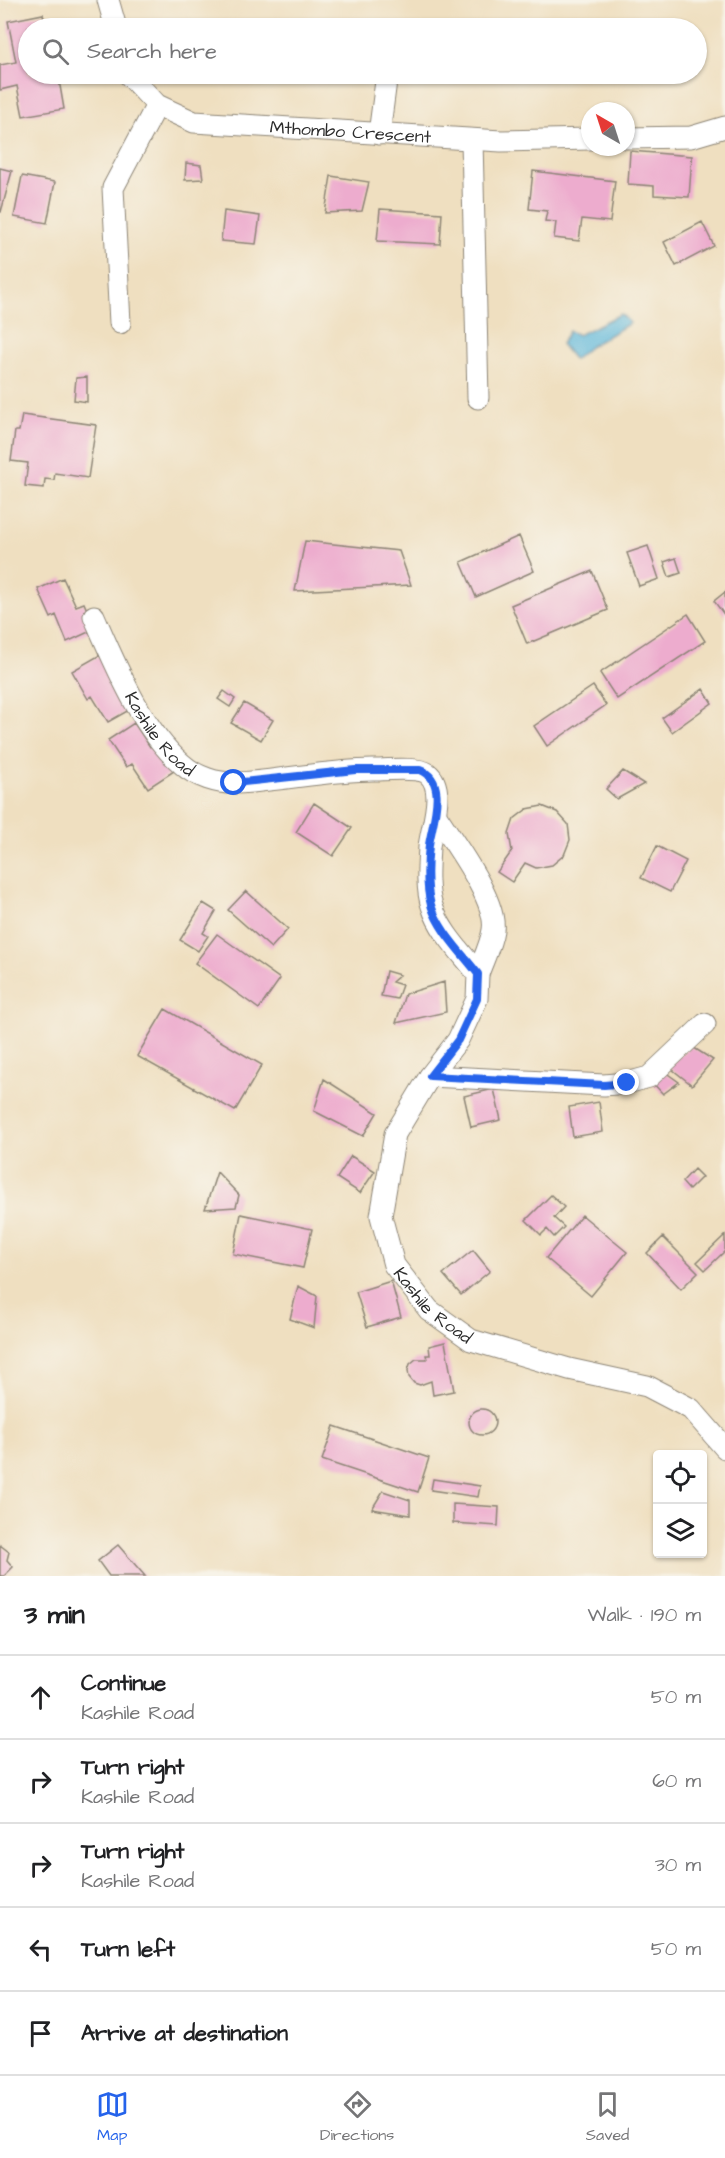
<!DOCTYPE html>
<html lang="en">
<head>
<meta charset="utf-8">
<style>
	:root { --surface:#fff; --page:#f6f6f6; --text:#202124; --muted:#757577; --line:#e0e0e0; --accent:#2563eb }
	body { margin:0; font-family:"Architects Daughter",sans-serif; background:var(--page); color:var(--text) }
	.controls { position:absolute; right:18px; bottom:18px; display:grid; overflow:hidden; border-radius:6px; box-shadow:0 2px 4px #0004 }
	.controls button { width:54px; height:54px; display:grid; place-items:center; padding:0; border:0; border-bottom:2px solid var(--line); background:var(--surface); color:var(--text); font:30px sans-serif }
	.compass { position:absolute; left:581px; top:102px; width:54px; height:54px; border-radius:50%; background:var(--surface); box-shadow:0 2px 4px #0004; rotate:321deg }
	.stop { position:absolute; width:18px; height:18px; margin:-14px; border:4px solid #2563eb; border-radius:50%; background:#fff }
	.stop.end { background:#2563eb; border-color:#fff; box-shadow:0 2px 6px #0008 }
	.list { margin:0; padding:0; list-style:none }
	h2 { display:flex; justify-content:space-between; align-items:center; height:78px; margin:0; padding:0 24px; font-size:26px }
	h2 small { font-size:20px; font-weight:400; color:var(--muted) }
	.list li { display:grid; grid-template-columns:39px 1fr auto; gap:18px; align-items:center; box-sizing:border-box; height:84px; padding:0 24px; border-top:2px solid var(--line) }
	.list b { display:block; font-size:22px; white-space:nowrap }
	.list p { margin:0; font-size:20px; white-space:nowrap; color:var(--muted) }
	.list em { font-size:20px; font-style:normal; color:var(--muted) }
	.icon { flex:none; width:33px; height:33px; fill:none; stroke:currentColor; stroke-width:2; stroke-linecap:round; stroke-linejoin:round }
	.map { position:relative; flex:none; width:725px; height:1576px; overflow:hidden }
	.search { position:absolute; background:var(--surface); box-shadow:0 2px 4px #0004; left:18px; right:18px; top:18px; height:66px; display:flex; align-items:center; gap:15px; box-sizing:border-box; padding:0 21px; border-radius:33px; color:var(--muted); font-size:22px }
	.sheet { height:498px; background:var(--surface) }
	nav { display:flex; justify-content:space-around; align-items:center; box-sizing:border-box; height:84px; border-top:2px solid var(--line); background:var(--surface); font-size:16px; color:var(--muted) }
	nav a { display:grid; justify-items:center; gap:3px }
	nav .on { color:var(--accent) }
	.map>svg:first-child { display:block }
	.water { fill:#5db7da; stroke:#447182; stroke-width:1.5 }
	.building { fill:#edacce }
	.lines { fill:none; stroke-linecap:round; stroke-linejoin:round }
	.minor-casing { stroke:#8d8576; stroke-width:23 }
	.minor { stroke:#fff; stroke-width:21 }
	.route { stroke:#2563eb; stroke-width:8 }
	.labels { text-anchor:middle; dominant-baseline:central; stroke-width:6; stroke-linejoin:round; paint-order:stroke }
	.street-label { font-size:18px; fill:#2b2b2b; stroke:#f7f3e8 }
</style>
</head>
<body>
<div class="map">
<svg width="725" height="1576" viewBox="0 0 725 1576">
	<rect width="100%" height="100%" fill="#f7f3e8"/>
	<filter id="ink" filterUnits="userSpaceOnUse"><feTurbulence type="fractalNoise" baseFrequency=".0167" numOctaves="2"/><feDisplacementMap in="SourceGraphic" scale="12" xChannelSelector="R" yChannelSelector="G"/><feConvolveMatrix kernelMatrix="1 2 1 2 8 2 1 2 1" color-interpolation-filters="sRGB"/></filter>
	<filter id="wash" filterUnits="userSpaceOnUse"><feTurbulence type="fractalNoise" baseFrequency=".008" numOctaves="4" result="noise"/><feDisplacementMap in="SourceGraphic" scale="24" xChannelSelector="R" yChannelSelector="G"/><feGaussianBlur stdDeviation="1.35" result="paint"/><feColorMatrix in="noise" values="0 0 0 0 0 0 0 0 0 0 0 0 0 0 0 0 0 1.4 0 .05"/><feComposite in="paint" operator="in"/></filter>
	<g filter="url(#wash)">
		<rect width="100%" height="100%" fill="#efdfc0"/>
		<path class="water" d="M621,314l9,9 -41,24 -15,13 -13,-16 8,-13 9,4z"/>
		<g id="blocks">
			<path class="building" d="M43,14l3,14h-18v46h30l6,35 -41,7 -6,-30 -17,4v-25l16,-3 -8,-41z
				M630,151l62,5 -3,41 -35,-2v-9l-26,-2z
				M186,163l15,2 2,14 -18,1z
				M0,168l12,3 -11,41h-1z
				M533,171l82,10 -5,41 -28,-3 -3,22 -25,-3 2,-16 -11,-1 2,-10 -18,-2z
				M22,176l33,6 -8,41 -33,-6z
				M331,176l38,6 -7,29 -37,2z
				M380,209l62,4 -2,31 -63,-3z
				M224,211l36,5 -4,28 -35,-3z
				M702,222l12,24 -38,20 -12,-24z
				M87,377v25l-13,-2 2,-22z
				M22,415l74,10 -8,53 -33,-5 -1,7 -9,-1 -1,9 -19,-2 3,-23 -17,-2 4,-30h4z
				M519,536l15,35 -58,26 -15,-35z
				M305,541l94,10 12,34 -116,6z
				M648,546l11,33 -20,7 -12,-33z
				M676,558l5,15 -12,4 -5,-15z
				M592,571l16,39 -81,34 -16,-39z
				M63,578l13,28 8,-3 11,26 -28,13 -11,-27 -5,3 -13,-29z
				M725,592v24l-11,-15z
				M688,614l17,27 -88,58 -17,-26z
				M100,655l31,54 -23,13 -16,-26 -4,3 -16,-28z
				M593,686l13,19 -59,41 -13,-20z
				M703,689l9,14 -40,29 -10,-14z
				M224,691l11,8 -5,8 -12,-8z
				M244,703l29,17 -12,20 -30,-17z
				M134,723l16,24 5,-4 19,28 -26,17 -16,-24 -6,3 -18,-27z
				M623,771l21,13 -27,15 -11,-10z
				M314,803l38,25 -19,28 -37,-24z
				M542,806l15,6 11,12 2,16 -6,15 -12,10 -16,3 -11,-5 -13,19 -15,-10 15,-21 -3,-17 5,-15 13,-10z
				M657,846l29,15 -16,31 -29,-14z
				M246,891l42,38 -17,19 -43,-38z
				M203,903l13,8 -13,22 5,3 -10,15 -18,-11z
				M217,934l63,45 -21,30 -64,-46z
				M386,971l14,4 -8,7 10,3 -5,14 -16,-3z
				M444,982l2,30 -50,11 9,-29z
				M165,1009l97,56 -27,46 -98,-55z
				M691,1046l22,14 -21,25 -24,-19z
				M665,1072l14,10 -16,12 -11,-12z
				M324,1079l53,34 -14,23 -49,-25z
				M494,1089l7,31 -30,7 -7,-31z
				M599,1102l4,30 -30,5 -4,-30z
				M351,1156l24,15 -15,22 -23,-15z
				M694,1169l8,8 -13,13 -7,-8z
				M217,1172l22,23 -3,12 -31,2z
				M551,1195l13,12 -10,11 10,9 -10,10 -7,-8 -6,6 -15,-15z
				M241,1214l71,15 -9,39 -70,-14z
				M582,1215l45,37 -36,44 -45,-38z
				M725,1235v16l-20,19 -8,-8z
				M663,1237l35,35 -17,17 -34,-36z
				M473,1250l17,21 -29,24 -18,-21z
				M391,1281l10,36 -34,10 -11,-35z
				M298,1286l19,10 -3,32 -24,-9z
				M445,1342l9,49 -21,4 -2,-14 -11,4 -6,-2 -5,-6 -1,-7 2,-6 6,-5h11l-1,-4h4l-1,-9z
				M469 1422a13 13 0 1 1 26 0a13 13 0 1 1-26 0Z
				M334,1426l95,32 -11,34 -96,-32z
				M433,1479l47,7 -2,11 -47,-7z
				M383,1491l27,9v15l-38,-6z
				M453,1504l46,3 -1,19 -45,-3z
				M0,1545l9,7 -2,8 6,7 -9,9h-4z
				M118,1545l27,31h-36l-11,-15z"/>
		</g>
	</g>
	<g filter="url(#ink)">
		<use href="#blocks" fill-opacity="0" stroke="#8d8576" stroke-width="1.5"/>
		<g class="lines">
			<defs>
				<g id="minor">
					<path d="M108,0l8,28"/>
					<path id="s1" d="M128,74l29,31 37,17 307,19 89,-2"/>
					<path d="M379,134l7,-53"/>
					<path d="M626,138l65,-1 34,-10"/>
					<path d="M472,140l6,258"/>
					<path d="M120,323l-7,-135 44,-83"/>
					<path id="s2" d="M94,616c21,48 48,114 88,148 14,13 36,20 55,19 45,-2 90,-13 136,-13 12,0 44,-3 54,3 20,15 4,54 2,74 -1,18 -3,42 3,59 8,26 30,47 46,68l-1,25 -19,41 -28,36 -35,58 -14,82 13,49 35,45 42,30 98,29 78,17 44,23 34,39"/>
					<path d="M436,815c16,25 62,86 57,115 -2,14 -10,30 -15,44"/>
					<path d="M430,1076l174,9 23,-2 22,-6 56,-53"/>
				</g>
			</defs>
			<use href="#minor" class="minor-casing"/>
			<use href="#minor" class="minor"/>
		</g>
	</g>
	<g class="lines" filter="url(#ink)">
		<path class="route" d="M234,783l121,-13h65c29,10 12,53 9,75 -2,18 -3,42 2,60 8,26 31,48 47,69l-1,25 -19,41 -28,36 174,9 23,-2"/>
	</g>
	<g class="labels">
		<g class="street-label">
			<text stroke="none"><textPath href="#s1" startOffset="240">Mthombo Crescent</textPath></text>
			<text stroke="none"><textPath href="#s2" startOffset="136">Kashile Road</textPath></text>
			<text stroke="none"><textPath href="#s2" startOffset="1018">Kashile Road</textPath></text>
		</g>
	</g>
</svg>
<div class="controls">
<button><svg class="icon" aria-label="locate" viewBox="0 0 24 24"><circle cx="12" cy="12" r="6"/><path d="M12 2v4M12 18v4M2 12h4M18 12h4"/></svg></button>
<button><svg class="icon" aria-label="layers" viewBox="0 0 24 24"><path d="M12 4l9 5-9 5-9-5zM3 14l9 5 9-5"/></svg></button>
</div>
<svg class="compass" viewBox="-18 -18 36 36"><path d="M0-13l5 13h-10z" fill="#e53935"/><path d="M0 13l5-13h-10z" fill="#757577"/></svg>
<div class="stop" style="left:234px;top:783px"></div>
<div class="stop end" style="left:627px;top:1083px"></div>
<div class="search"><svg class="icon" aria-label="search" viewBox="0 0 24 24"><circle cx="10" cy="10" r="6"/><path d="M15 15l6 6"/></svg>Search here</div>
</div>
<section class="sheet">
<h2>3 min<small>Walk · 190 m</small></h2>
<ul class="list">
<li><svg class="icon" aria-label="ahead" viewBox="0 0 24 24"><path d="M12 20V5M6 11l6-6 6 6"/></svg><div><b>Continue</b><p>Kashile Road</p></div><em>50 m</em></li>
<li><svg class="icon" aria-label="right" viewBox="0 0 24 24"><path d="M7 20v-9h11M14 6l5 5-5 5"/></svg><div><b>Turn right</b><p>Kashile Road</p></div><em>60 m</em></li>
<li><svg class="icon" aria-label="right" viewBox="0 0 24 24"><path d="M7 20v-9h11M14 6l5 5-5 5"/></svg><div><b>Turn right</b><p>Kashile Road</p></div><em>30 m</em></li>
<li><svg class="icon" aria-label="left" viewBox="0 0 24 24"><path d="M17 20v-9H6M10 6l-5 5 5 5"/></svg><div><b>Turn left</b></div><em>50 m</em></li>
<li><svg class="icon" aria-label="arrive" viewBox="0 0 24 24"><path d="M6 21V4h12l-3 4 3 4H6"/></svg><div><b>Arrive at destination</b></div></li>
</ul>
</section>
<nav>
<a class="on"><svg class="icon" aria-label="map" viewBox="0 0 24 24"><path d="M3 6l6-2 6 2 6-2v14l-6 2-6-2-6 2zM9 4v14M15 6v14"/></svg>Map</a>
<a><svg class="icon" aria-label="directions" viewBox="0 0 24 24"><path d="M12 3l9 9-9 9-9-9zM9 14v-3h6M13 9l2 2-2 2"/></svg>Directions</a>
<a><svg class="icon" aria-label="saved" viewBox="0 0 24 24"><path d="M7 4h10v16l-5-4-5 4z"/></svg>Saved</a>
</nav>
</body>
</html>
